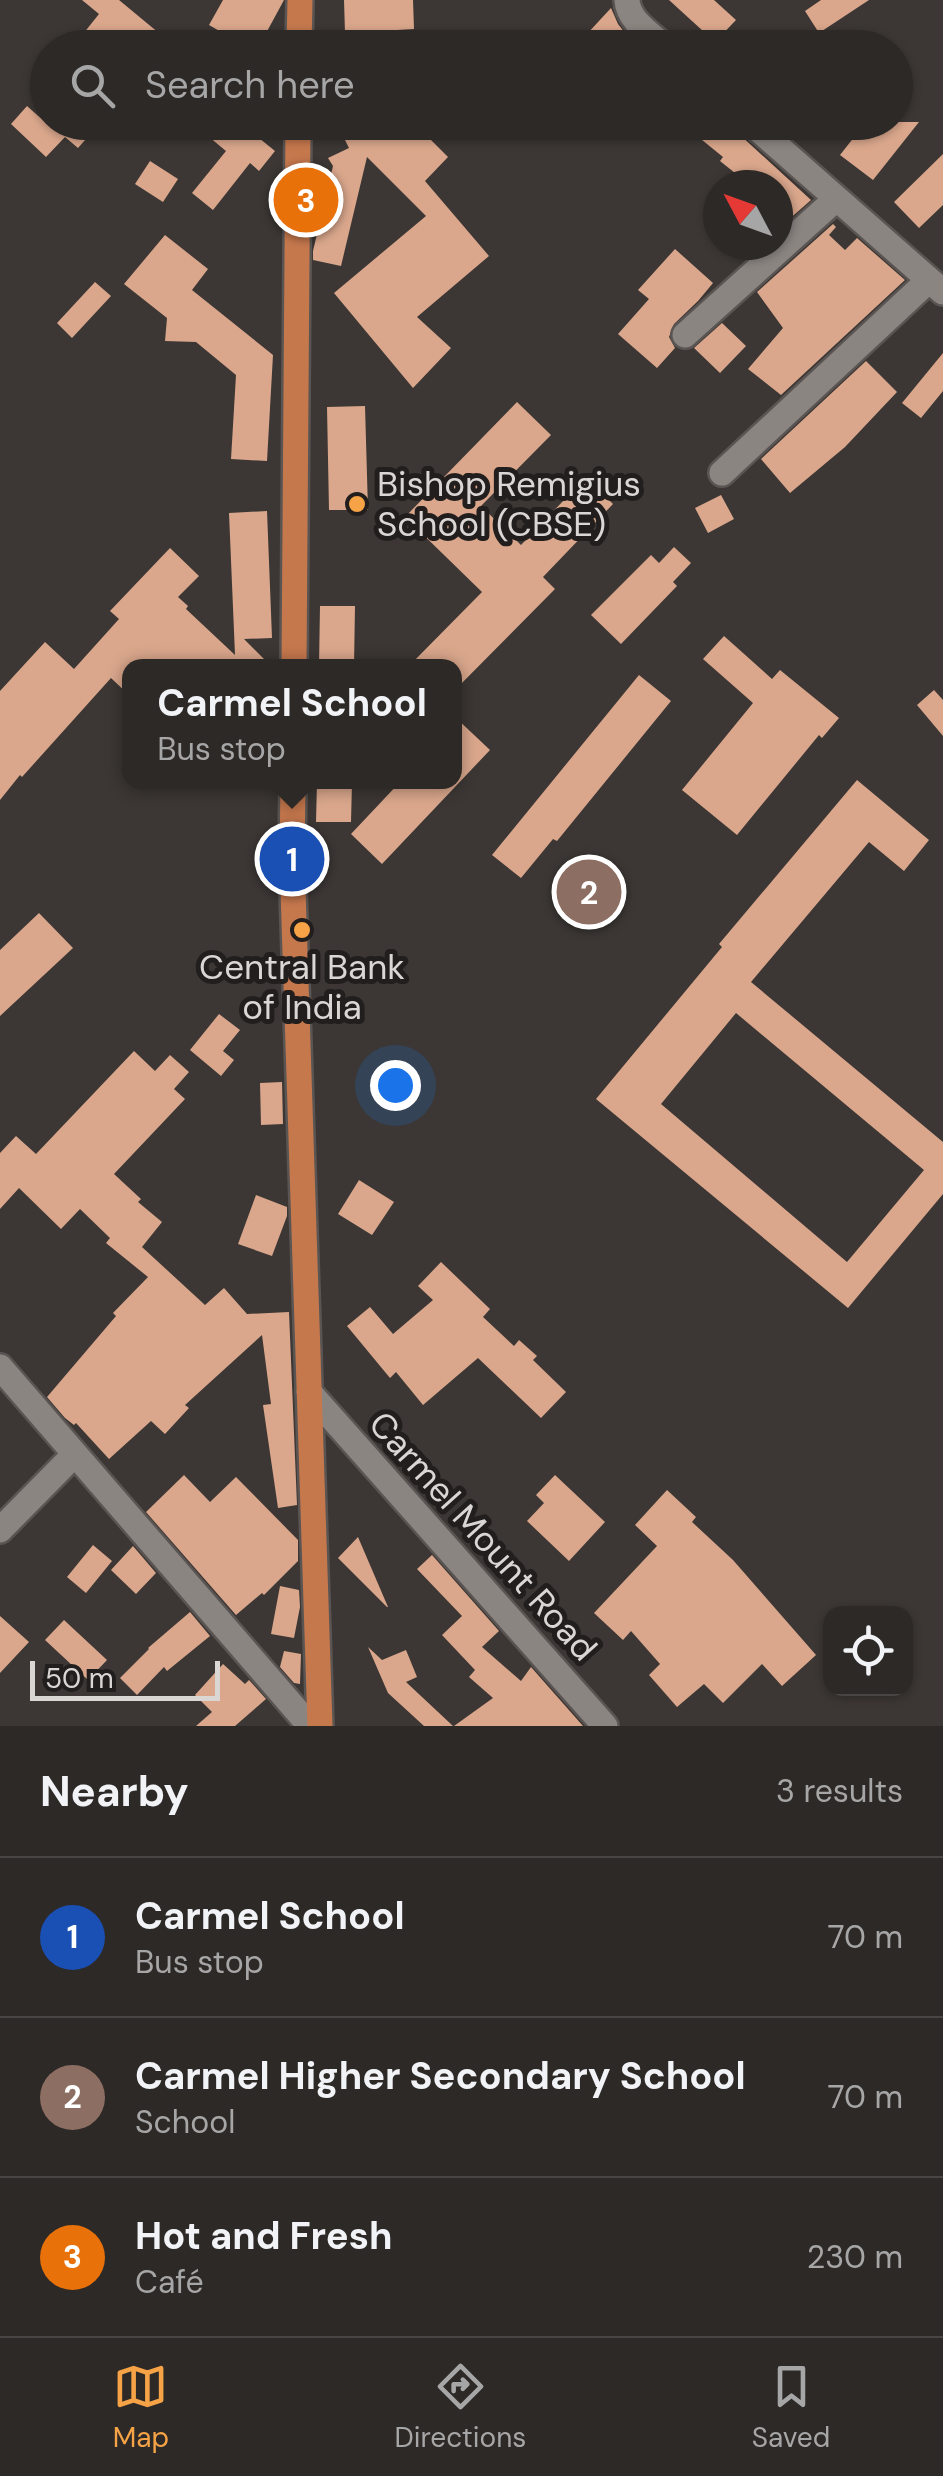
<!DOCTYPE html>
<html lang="en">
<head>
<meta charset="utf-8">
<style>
	:root { --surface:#2d2927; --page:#393533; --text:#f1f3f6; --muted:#a7a6a7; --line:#484544; --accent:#f5a346 }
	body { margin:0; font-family:"DM Sans",sans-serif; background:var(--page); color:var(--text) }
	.controls { position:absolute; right:30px; bottom:30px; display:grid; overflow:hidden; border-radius:20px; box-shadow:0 2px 8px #0004 }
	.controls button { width:90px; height:90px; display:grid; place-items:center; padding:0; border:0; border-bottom:2px solid var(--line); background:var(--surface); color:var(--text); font:50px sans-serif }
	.compass { position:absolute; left:703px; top:170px; width:90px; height:90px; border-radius:50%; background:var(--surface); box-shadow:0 2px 8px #0004; rotate:311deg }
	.scale { position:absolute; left:30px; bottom:25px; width:190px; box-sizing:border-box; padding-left:10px; border:5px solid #d9d6d4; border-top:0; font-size:28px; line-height:35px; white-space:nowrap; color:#d9d6d4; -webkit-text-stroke:8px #211e1d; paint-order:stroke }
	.you { position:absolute; left:395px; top:1085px; width:35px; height:35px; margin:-25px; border:8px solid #fff; border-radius:50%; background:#1a73e8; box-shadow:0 0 0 15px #1a73e833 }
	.badge { display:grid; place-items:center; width:65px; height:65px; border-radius:50%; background:var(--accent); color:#fff; font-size:32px; font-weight:700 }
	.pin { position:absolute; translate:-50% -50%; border:5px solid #fff; box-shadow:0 2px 10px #0006 }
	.popup { position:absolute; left:122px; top:659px; width:340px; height:130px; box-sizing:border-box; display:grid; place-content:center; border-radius:20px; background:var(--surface); filter:drop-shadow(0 2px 8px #0005); font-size:32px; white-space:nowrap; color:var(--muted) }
	.popup b { font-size:38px; color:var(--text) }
	.popup::after { content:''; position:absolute; left:50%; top:100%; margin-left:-20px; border:20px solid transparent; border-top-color:var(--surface) }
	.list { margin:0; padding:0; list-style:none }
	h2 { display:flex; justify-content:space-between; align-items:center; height:130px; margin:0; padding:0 40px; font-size:42px }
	h2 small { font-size:32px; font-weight:400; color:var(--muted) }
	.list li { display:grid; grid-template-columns:65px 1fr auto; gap:30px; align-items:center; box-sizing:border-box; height:160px; padding:0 40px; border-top:2px solid var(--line) }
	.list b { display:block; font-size:38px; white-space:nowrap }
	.list p { margin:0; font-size:32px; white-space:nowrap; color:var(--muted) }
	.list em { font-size:32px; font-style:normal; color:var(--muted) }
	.icon { flex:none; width:55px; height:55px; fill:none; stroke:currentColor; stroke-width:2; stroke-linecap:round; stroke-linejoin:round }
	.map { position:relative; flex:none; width:943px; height:1726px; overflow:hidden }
	.search { position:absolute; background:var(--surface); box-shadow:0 2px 8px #0004; left:30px; right:30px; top:30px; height:110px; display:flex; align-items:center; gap:25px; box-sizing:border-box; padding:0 35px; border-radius:55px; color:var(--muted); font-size:38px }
	.sheet { height:610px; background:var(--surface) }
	nav { display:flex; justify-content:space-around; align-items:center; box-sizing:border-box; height:140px; border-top:2px solid var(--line); background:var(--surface); font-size:28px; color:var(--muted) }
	nav a { display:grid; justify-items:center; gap:5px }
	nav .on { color:var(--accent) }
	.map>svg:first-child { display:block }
	.building { fill:#daa78c; fill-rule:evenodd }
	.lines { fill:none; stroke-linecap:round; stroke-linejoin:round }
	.minor-casing { stroke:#5a5553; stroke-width:30 }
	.tertiary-casing { stroke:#5a5553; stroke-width:30 }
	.primary-casing { stroke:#5a5553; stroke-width:30 }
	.minor { stroke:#8b8582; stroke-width:25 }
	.tertiary { stroke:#8b8582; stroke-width:25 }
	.primary { stroke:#c6784d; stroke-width:25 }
	.poi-dot { fill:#f5a346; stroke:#211e1d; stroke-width:4 }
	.labels { text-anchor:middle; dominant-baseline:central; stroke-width:10; stroke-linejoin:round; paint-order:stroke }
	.poi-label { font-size:35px; fill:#d9d6d4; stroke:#211e1d; text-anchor:start }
	.street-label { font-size:35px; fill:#d9d6d4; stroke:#211e1d }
</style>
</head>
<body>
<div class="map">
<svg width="943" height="1726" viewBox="0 0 943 1726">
	<rect width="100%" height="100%" fill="#3c3734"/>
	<path class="building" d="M82,0h37l58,48h-78l-16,-14 16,-20z
		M223,0h61l-26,48h-9l-40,-23z
		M344,0h69l1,29 -69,4z
		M669,0h45l22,20 -21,22z
		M821,0h48l-50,33 -14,-22z
		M611,8l7,16 11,14 -9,10h-46z
		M27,106l18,16h56l-23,26 -13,-11 -19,20 -35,-33z
		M191,122h48l36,29 -16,20 -9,-8 -37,47 -21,-17 34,-42z
		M336,122h77l35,35 -23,24 64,75 -72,61 34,31 -38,40 -79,-95 92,-77 -59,-59 -26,109 -28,-6v-9l20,-85 -5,-8 21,-10z
		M680,122h54l5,12 72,66 -33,29v-44h-28l-30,-24 3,-4z
		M866,122h53l-46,58 -33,-25z
		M943,154v51l-24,23 -25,-26z
		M150,161l28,18 -15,23 -28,-18z
		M833,224l3,3 -7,8 16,15 12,-12 48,42 -124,115 -33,-26 35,-41 -26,-36z
		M165,235l43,34 -16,21 81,65 -6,106 -36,-2 5,-84 -40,-33 -31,-1 2,-23 -43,-34z
		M675,249l38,34 -15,18 -24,23 -5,13 6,11 -18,20 -39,-34 31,-35 -11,-9z
		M95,282l16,14 -39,42 -15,-15z
		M722,323l24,23 -26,27 -26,-25z
		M943,353v38l-22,27 -19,-15z
		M866,361l31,31 -52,55 -55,46 -29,-34z
		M517,402l34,33 -70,71 40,39 65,-68 27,27 -70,73 12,12 -101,102v-25h-45l73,-74 -77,-75z
		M365,406l3,104h-39l-2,-103z
		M721,495l13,24 -26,14 -13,-25z
		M267,511l5,127 -28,1 27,27h-141v30l-19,-18 -89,99 -2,-2 -20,25v-109l45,-49 29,27 45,-50 -9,-8 60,-63 29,28 -21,21 10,9 -2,3 49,46 -6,-142z
		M674,547l17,16 -18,19 4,4 -56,58 -30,-29 60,-60 8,8z
		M320,606h35l-1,60h-35z
		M724,636l48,43 8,-9 59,48 -17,20 -3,-3 -82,100 -55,-45 71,-87 -50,-44z
		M639,675l32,26 -114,140 -4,-2 -32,39 -29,-23z
		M934,690l9,10v36l-26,-31z
		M454,716l36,34 -108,114 -31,-30 49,-52h54z
		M857,780l72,60 -25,31 -35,-29 -118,140 192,160v52l-95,114 -252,-209 126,-152 -3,-3zM736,1013l188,157 -77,92 -186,-158z
		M317,782h35l-1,40h-35z
		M39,913l34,35 -73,68v-66z
		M219,1014l21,16 -17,21 11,9 -13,16 -31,-26z
		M134,1051l21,20 15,-16 19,17 -15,17 11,10 -71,75 27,25 -3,3 24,20 -20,25 63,58 19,-17 23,26 42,-2 8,193 -19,3 -15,-103 8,-1 -9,-69 -77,70 4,3 -24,26 -14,-13 -42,38 -33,-36 -2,2 -9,-7 -18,-21 69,-81 -3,-3 35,-36 -42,-34 4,-5 -30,-29 -19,20 -42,-41 -19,21v-56l16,-17 20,18z
		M282,1082l1,42 -22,1 -1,-42z
		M359,1180l35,22 -22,33 -34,-21z
		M256,1195l31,12v9l-15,40 -34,-12z
		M441,1262l49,47 -7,8 31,29 5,-6 18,16 -4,4 33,32 -25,26 -63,-60 -55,47 -27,-33 -6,6 -43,-52 23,-19 23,27 40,-34 -15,-14z
		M184,1475l26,27 26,-25 62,63v21l-34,34 -2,-2 -26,22 -90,-103z
		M555,1475l50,47 -36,39 -42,-40 17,-18 -8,-8z
		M667,1490l29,27 -4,5 41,38 83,95 -34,31 -20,-22 -39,39 -19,-19 -27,23 -28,-32 11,-11 -29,-33 -8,9 -29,-27 63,-67 -22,-21z
		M358,1537l30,70h-1l-49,-49z
		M93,1545l19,16 -26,32 -19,-16z
		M133,1546l23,27 -20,21 -25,-24z
		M432,1555l67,76 -17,16 39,34 10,-14 52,59h-129l39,-28 -24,-21 6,-7 -33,-35 20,-19 -45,-47z
		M280,1586l19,4 1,17 -6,31 -23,-4z
		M190,1612l20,24 -43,35 -3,-4 -27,28 -17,-17 29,-29 -1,-1z
		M0,1616l29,26 -29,31z
		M64,1620l43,40 -19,20 -43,-40z
		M368,1647l14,13 24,-10 11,27 -11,5 47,44h-29l-36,-33z
		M284,1651l17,3 -1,30 -6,-1 -14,-16z
		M223,1664l22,20 4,-4 17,19 -31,27h-39l16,-14 -17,-17z"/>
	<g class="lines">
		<defs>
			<path id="minor" d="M627,0c1,21 24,34 39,48
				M750,122l193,170
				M685,335l151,-136
				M722,473l206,-192
				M309,1392l296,334
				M0,1530l74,-75"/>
			<path id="tertiary" d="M0,1367l310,359"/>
			<path id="primary" d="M299,48l1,-48
				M294,666l4,-544
				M293,782l-1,77 28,867"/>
		</defs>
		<use href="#minor" class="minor-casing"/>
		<use href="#tertiary" class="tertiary-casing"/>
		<use href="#primary" class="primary-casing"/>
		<use href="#minor" class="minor"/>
		<use href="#tertiary" class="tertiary"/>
		<use href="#primary" class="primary"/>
	</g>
	<g class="poi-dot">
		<circle cx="357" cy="504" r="10"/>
		<circle cx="302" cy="930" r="10"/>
	</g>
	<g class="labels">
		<g class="poi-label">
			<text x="377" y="484">Bishop Remigius<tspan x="377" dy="40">School (CBSE)</tspan></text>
			<text x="302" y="967" text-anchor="middle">Central Bank<tspan x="302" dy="40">of India</tspan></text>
		</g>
		<g class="street-label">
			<text transform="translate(483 1536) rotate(48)">Carmel Mount Road</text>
		</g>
	</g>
</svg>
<div class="controls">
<button><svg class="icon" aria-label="locate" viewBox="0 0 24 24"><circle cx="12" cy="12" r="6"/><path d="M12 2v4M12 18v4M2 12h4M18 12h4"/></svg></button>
</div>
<svg class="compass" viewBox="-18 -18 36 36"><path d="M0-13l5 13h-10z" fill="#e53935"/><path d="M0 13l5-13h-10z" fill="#a7a6a7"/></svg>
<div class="scale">50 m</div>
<div class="you"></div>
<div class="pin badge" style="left:292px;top:859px;background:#1a4fb4">1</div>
<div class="popup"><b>Carmel School</b>Bus stop</div>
<div class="pin badge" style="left:589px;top:892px;background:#8d6e63">2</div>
<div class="pin badge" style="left:306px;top:200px;background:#e8710a">3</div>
<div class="search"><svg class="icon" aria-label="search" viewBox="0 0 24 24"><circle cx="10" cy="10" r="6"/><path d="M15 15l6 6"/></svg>Search here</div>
</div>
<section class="sheet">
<h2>Nearby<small>3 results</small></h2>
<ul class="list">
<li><span class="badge" style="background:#1a4fb4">1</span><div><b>Carmel School</b><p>Bus stop</p></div><em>70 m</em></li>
<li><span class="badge" style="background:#8d6e63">2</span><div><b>Carmel Higher Secondary School</b><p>School</p></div><em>70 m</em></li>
<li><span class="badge" style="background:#e8710a">3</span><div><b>Hot and Fresh</b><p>Café</p></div><em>230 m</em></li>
</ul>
</section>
<nav>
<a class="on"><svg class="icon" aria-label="map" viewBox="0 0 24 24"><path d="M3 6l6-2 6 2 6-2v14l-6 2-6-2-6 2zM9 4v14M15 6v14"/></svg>Map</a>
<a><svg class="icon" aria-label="directions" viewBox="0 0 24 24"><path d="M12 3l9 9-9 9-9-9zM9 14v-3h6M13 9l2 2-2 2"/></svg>Directions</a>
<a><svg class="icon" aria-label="saved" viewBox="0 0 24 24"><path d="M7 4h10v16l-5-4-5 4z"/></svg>Saved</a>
</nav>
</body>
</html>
